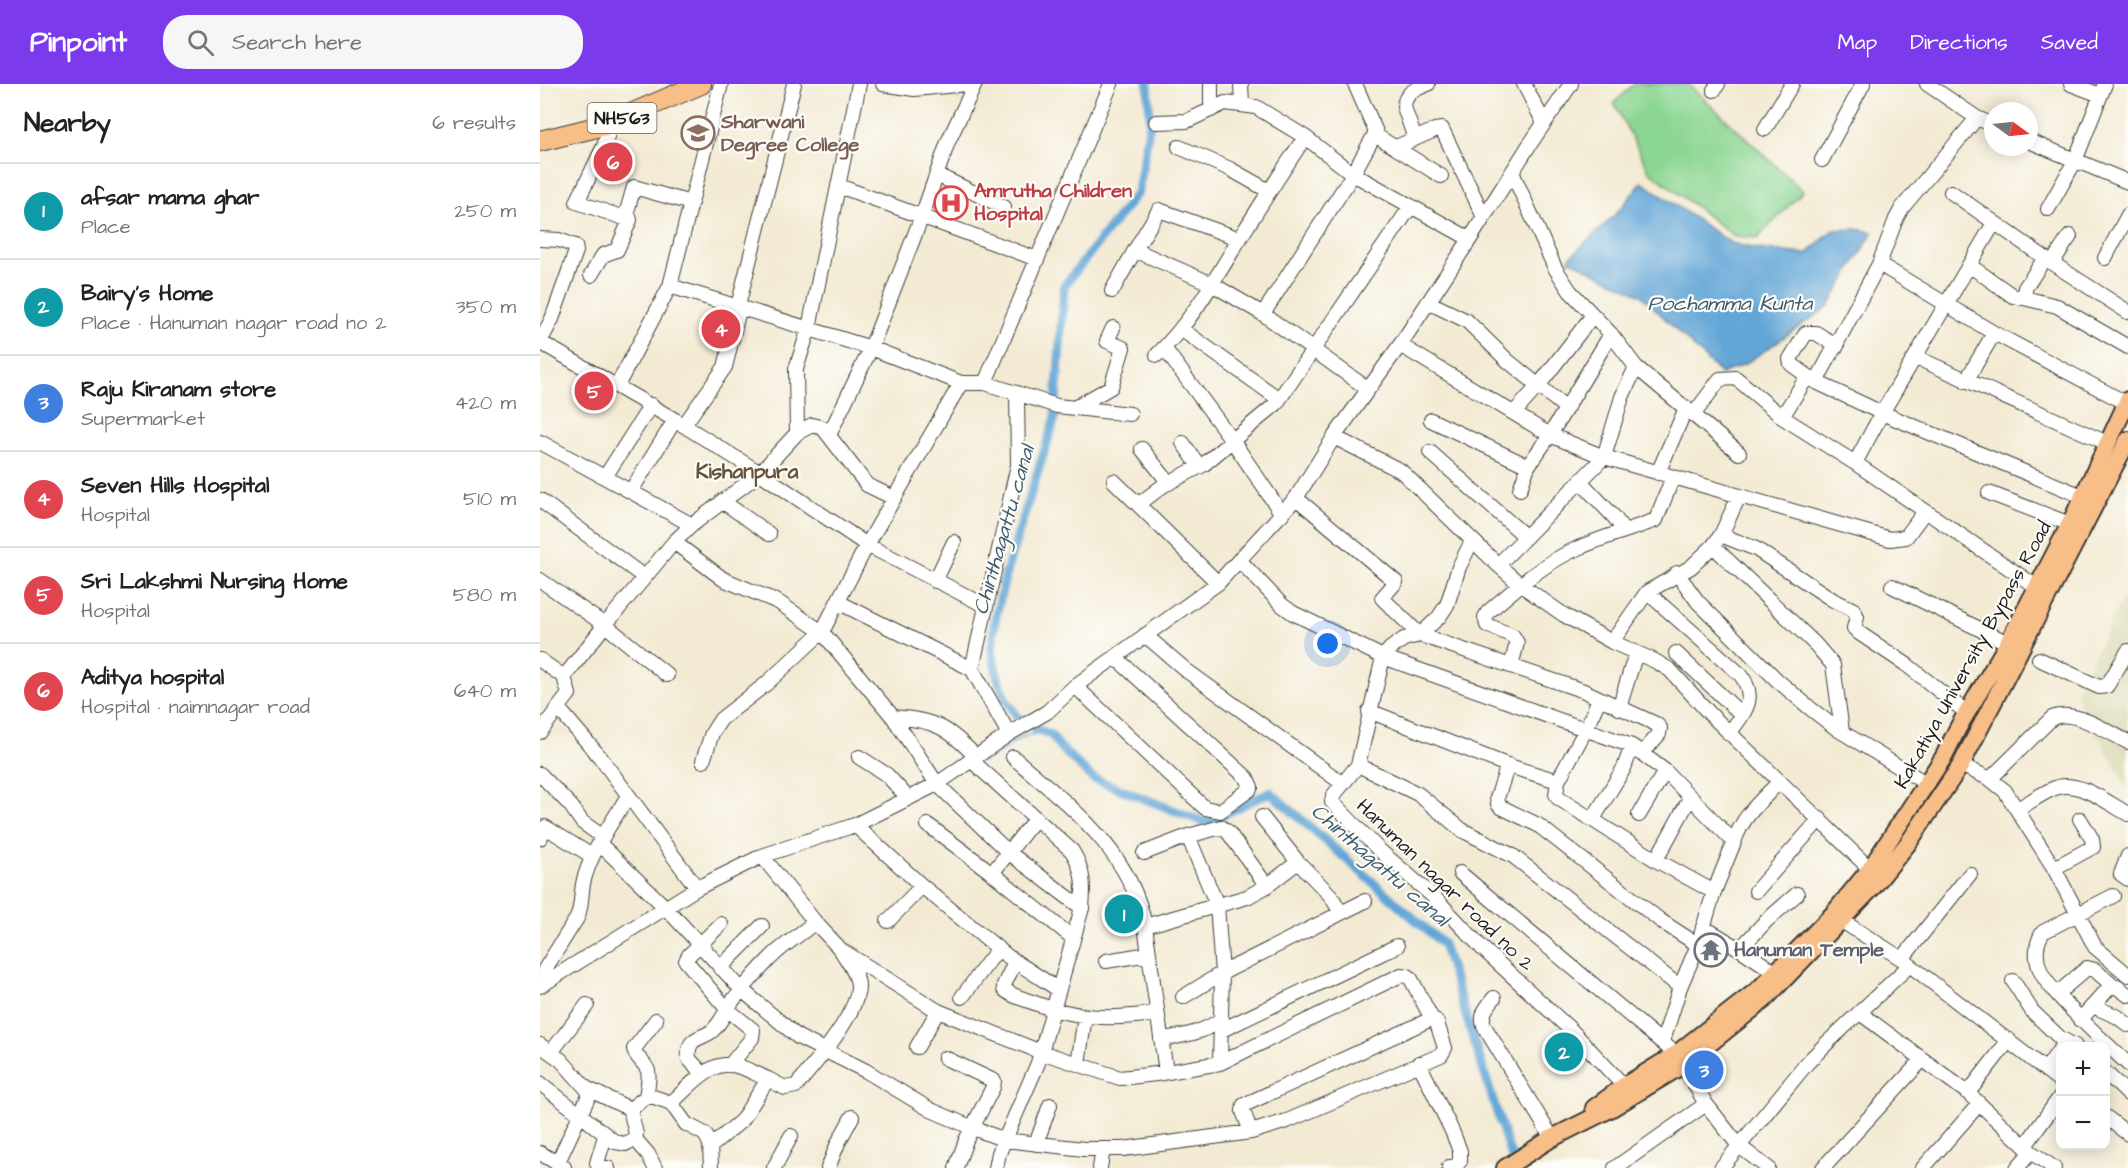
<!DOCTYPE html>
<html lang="en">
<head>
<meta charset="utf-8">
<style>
	:root { --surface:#fff; --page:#f6f6f6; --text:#222; --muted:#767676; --line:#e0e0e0; --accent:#7c3aed }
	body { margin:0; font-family:"Architects Daughter",sans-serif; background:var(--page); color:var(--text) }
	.controls { position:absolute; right:18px; bottom:18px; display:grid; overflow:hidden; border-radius:12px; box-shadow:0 3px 15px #0003 }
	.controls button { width:54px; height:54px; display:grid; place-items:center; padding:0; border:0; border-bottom:2px solid var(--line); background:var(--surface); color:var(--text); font:30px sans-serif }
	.compass { position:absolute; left:1444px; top:18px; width:54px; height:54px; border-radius:50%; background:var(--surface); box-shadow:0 3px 15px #0003; rotate:105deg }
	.you { position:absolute; left:788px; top:560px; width:21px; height:21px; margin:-15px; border:4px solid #fff; border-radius:50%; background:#1a73e8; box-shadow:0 0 0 9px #1a73e833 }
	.badge { display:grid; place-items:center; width:39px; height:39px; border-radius:50%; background:var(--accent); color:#fff; font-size:20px; font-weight:700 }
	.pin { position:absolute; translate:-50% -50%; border:3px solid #fff; box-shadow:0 2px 6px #0006 }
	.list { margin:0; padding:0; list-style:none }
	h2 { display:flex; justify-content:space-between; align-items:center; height:78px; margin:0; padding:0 24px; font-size:26px }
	h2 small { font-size:20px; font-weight:400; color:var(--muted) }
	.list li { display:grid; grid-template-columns:39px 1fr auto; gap:18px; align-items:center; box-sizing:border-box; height:96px; padding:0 24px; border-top:2px solid var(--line) }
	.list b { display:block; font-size:22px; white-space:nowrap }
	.list p { margin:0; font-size:20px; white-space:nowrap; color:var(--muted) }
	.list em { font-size:20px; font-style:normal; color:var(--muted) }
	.icon { flex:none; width:33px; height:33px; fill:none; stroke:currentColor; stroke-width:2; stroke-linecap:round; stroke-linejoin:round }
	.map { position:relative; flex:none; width:1588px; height:1084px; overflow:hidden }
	header { display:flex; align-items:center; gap:36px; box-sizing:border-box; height:84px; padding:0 30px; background:var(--accent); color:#fff }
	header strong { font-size:28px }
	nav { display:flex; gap:33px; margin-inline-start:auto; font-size:21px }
	.search { width:420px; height:54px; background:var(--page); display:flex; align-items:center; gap:15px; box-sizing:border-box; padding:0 21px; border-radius:24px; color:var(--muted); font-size:22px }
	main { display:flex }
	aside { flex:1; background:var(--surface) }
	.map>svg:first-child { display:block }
	.built { fill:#dfddbb }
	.green { fill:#8cd693; stroke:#547958; stroke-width:1.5 }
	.water { fill:#62a6d7; stroke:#3f617a; stroke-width:1.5 }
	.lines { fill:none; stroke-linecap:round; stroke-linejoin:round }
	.stream { stroke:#62a6d7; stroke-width:3 }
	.canal { stroke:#62a6d7; stroke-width:9 }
	.minor-casing { stroke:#3c3b37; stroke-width:16 }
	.major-casing { stroke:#3c3b37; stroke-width:20 }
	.highway-casing { stroke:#3c3b37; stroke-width:22 }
	.minor { stroke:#fff; stroke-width:14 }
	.major { stroke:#f7be88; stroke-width:16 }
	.highway { stroke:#f7be88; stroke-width:20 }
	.labels { text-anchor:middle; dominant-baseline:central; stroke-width:4.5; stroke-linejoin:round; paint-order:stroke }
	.shield { fill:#fdfcf7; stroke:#605f5e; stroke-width:1.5 }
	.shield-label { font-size:18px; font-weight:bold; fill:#1c1c1c }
	.education-label { font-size:20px; font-weight:bold; fill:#785e54; stroke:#fdfcf7; text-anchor:start }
	.health-label { font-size:20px; font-weight:bold; fill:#be3a42; stroke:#fdfcf7; text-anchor:start }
	.street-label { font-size:20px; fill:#1c1c1c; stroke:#fdfcf7 }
	.worship-label { font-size:20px; font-weight:bold; fill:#5b616d; stroke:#fdfcf7; text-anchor:start }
	.water-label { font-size:21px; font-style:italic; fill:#3c5a70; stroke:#fdfcf7 }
	.neighbourhood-label { font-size:21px; font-weight:bold; fill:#64523b; stroke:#fdfcf7 }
</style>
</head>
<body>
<header>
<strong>Pinpoint</strong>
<div class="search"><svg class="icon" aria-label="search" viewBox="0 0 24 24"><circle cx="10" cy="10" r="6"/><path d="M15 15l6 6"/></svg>Search here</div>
<nav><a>Map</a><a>Directions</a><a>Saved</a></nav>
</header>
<main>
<aside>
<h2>Nearby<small>6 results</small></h2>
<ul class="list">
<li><span class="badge" style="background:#0f9aa8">1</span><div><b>afsar mama ghar</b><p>Place</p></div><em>250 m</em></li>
<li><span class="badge" style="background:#0f9aa8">2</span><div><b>Bairy's Home</b><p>Place · Hanuman nagar road no 2</p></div><em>350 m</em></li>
<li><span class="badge" style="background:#3f7fe0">3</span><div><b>Raju Kiranam store</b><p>Supermarket</p></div><em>420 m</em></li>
<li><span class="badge" style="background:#e0444e">4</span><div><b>Seven Hills Hospital</b><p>Hospital</p></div><em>510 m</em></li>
<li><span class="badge" style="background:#e0444e">5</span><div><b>Sri Lakshmi Nursing Home</b><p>Hospital</p></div><em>580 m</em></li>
<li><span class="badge" style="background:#e0444e">6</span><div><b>Aditya hospital</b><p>Hospital · naimnagar road</p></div><em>640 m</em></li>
</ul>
</aside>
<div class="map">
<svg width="1588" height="1084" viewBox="0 0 1588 1084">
	<rect width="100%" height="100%" fill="#fdfcf7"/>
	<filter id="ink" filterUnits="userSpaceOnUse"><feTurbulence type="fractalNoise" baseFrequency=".0167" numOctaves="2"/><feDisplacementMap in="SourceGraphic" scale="12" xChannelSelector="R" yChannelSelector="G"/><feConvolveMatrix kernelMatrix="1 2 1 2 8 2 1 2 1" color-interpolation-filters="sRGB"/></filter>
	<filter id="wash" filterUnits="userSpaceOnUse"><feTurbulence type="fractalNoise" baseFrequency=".008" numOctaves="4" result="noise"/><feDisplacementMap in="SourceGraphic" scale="24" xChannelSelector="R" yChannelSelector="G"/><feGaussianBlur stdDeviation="1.35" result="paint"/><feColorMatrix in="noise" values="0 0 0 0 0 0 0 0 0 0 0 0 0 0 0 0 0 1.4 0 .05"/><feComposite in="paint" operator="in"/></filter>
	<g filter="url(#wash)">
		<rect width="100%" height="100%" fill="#f3ead3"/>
		<path class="built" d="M1588,503v202l-53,-94z"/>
		<path class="green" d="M1094,0h54l115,107 -45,47 -24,-2 -85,-65 -35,-68z"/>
		<path class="water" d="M1102,98l89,61 25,6 51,5 26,-24 23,-1 17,3 -45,75 -83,57 -24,10 -80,-79 -73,-36 47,-44z"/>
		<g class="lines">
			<path class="stream" d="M441,678l45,-27 19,-3"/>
			<path class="canal" d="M608,0l2,38 -12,70 -74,94 -9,132 -48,151 -12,51 -3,29 5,26 8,24 12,17 16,11 18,8 9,12 32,31 114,45 64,-31 173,152 67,209 6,10"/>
		</g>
	</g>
	<g filter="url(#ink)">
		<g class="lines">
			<defs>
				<path id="minor" d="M343,0l31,5 54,-5
					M671,0v26
					M701,0l1,20
					M984,0l20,39
					M1387,0l50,34 16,7
					M1531,0l29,11
					M1174,6l4,-6
					M616,38l31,-1 38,-18 31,4 49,30 48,37 117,65
					M65,41l2,12 -3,9 -27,56 53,18
					M1225,45l27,-45
					M835,51l66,41
					M875,55l-11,-32c1,-15 12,-18 24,-23
					M1489,57l99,41
					M639,63l51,22 39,22
					M856,63l39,-17 7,-1 41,86
					M1282,76l41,-76
					M972,88l43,96 15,23 41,43 25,33 103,86
					M397,91l67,32
					M299,102l198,73
					M1411,108l101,71 76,49
					M1508,125l27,-48 30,-77
					M0,155l19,1 16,6 1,5 -24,68 -12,23 135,78 85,53 107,72 119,61
					M595,166l24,-40 81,29
					M1505,174l-20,30v8l3,3 29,7 71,41
					M1565,174l23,-43
					M1512,179l18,-27
					M1339,180l115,69 132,70
					M1429,181l44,31 15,3
					M51,191l12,-20 14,-5 13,-30 -3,-9 7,-24 57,16
					M130,202l51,-202
					M572,207l23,-41 77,34 51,30 105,75
					M888,218l39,19 41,40 58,47
					M198,222l56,-222
					M723,230l90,-140 23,-42 -21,-48
					M641,245l98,70
					M860,261l150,90 54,22 286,82 16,-2 19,-26
					M1297,262l-21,-13h-10l-16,26 1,5 25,18 66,31 200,83
					M624,264l68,92 50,74
					M617,271c35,-34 58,-76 83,-117 21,-34 43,-68 65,-101
					M1375,273l192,86
					M1426,297l28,-48
					M1276,298l63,-118 17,-45 6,-11 75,-90
					M445,299l72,23 73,8
					M77,302l53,-100 201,62 90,35
					M534,324l37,-21 12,-39 -16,-7 6,-13
					M974,329l25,-28 54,-70
					M1154,330l26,-35 16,-1 46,39 73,46 183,125
					M1242,333l25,-40
					M891,336l97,46
					M144,341l41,-58 15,-61
					M257,349l15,-8 11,3 44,57 27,13
					M289,351l42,-87 51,-132 26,-74 27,-58
					M794,353l67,34 97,94 23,20 43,30 48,27 43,19 15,9 40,44 160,155
					M0,358l152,83
					M643,359l16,23
					M602,365l27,34
					M890,368l96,85
					M1315,379l27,-50 112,-190
					M1118,389l28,-65
					M65,393l46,-72
					M574,397l104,102
					M1041,398l34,36 9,13
					M980,405l8,-23 22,-31 61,-101
					M91,407l44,-71
					M1449,409l81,31
					M756,414l100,84 -14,16 38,37 164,56 72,33 4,4 -1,6 -17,20
					M0,416l104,77
					M182,417l47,33
					M599,420l25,-19 39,-20 73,-61 135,-198
					M1181,451l35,14 77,51 21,10 3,7 -3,11 5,5 48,32 60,48
					M932,457l-13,26 -12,38 -8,12 -19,18 -16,4 -14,10 -7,8 -25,108 -25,31 -1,6 47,48 56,48 47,50 90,83 52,55
					M134,458l49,37 55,23 44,30 71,85 44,67 71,68 74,56
					M1173,462l102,98 18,21 9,66
					M700,477l42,44 11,8 90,44 249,89 33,25 69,71 -20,50 -16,53 -18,42 -17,54
					M958,481l106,-108 18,-60 14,-30
					M1137,489l21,29 79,78 34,29 26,20 90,55
					M0,496l65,45 62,50
					M395,497l19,-39
					M1352,502l116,57
					M1107,508l94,83c17,25 3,37 -12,59
					M298,518l134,67 37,65
					M605,551l42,36 155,112
					M1072,558l35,-50 44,-25 22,-21 8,-11 18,-39
					M1136,569l66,62
					M1499,575l60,28 8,-1 21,-35
					M0,576l24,17
					M971,582l6,-23 -4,-7 -26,-11 -2,-8 3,-5c27,-23 56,-49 88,-63 26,-12 54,-19 80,-29l17,-43
					M432,585l46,-204 -1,-72
					M535,602l130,122 15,3 29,-21 2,-3 -4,-9 -132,-121
					M18,624l42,49 97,131
					M1079,624l17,-55
					M829,627l143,56 46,14 -2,13 2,4 98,62 58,32
					M353,633c42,3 55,10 84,41
					M0,648l29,-38 -5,-17 41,-52 69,-83 18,-17 68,-52 37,-40 -1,-64 13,-41 50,-244
					M319,673l28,18 21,23
					M473,673c56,49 117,92 132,169
					M163,677l9,-28 9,-14 45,-35 56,-52 45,-87 94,-162h24l126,-299
					M432,677l100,90c12,19 12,35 10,57l-44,155 -39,90 -3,15
					M818,681l60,29 44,36 51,26 167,131
					M968,681l-11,33 1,6 3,3 37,18 123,96 37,24
					M1421,681l29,14 15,12 49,77 41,79 33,28
					M0,690l31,32 11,16 21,15
					M1450,695l62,-61c21,-10 56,14 76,24
					M1018,697l28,-52 13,-30
					M1478,725c12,-7 24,-16 37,-21 23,-9 53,15 73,26
					M1099,731l26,-44
					M722,733l36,45 33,34 10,17
					M1053,735l31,-51 8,-22
					M315,741l67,61 85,70 52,34
					M388,741l64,48 81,65
					M648,752l29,69 5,68 -2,90
					M0,754l5,-11 47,29
					M1194,758c9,-27 26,-40 45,-60
					M59,759l67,65 76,82 56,47 68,34 65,39 42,18 32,12 79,9h39l128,-17 36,-11 154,-66 4,-7 -8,-25 -2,-3h-6l-185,85 -1,6 8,21
					M604,769l44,-17 33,-9 7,5 39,54
					M222,772l53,66 26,28 97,61 103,41 79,26 36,-4 64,-11 181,-88 7,1 3,3 21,40
					M1588,772l-7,18 7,5
					M1116,776l34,-62
					M1514,784l39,-21 -1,-8 -12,-20
					M452,789l44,-55
					M920,789l216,181
					M1216,807l64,-72
					M1573,812l-70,36c-8,12 -8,27 -2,40 4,9 11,16 17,23 23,26 45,46 70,69
					M1294,832l68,43 158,122
					M348,837l34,-35
					M181,840l-32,31 -3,6 41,48 26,21 -1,8 -22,27
					M1163,843l37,22
					M1362,875l68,-85
					M566,877l43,-7
					M475,878l-11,23v4c6,6 16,9 25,12 44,17 81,20 128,12
					M180,884l42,-42
					M1235,888l-35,-23 26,-28 31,-27
					M10,896l-5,-6v-5l32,-51c6,-13 3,-28 8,-42 9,-29 27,-54 43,-80
					M1473,897l19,30 28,27 15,8
					M0,902l157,-98 65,-32 93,-31 82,-41 72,-50 38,-22 28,-26 143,-103 78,-85 38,-61 66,-92 70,-106 58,-92 43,-63
					M1517,910l30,-26 8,2 18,16
					M422,913l36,-48
					M643,913l39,-24 143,-72
					M954,914c-7,9 -14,16 -10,28l68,112
					M1553,922l25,11 10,8
					M1320,929l108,80 63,59 23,16
					M1540,936l30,-33h7l11,8
					M682,946l175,-84
					M621,955c23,-3 42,-6 61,-20
					M0,961l21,15 25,28 44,21
					M377,963l21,-36
					M12,967l35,-46
					M405,974l49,23 -1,6 -27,53 -10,28
					M879,979l33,68 8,20v10l-5,6h-6
					M538,980l7,-48
					M1143,981l23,39 33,42 29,22
					M1506,985l14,-20
					M626,988l-21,-146 102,-29 20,-11 31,-24
					M1566,989l22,21
					M163,990l-14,-15c-3,-24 14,-19 24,-29 9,-8 13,-21 21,-31 14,-16 28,-34 44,-48 12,-10 25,-19 37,-29
					M0,999l75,59 10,2 10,-5 1,-5 -6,-25 16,-12h8l17,6 15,21 19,10 5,10 5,-1 27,-23 26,-41 17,9 11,-2c17,-20 64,-74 62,-101 -1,-12 -10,-23 -16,-33
					M1428,1009l41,-53
					M106,1013c1,-8 4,-19 2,-26 -3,-9 -12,-12 -14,-22l22,-29
					M131,1019c18,-15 39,-45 66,-37 11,3 21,9 31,13
					M1566,1033l22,17
					M65,1052l-8,27 2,3 9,2
					M95,1055l13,15 7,14
					M170,1060l1,24
					M496,1060l14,-39
					M1485,1062l35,-49
					M0,1069l24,14
					M17,1080l34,-73
					M234,1084l17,-32
					M288,1084l10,-25 14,-26
					M560,1084l3,-19
					M1075,1084l91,-64
					M1181,1084l87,-106 21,-21 81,-76
					M1283,1084l99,-108
					M1383,1084l56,-64
					M1477,1084l14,-16"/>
				<path id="major" d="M1054,1024l30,-22 52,-32 84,-66 73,-74 37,-45 73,-111 16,-32 49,-83 62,-119 58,-124
					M965,1084l47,-30 60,-30 71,-43 81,-65 109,-113 36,-45 52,-77 167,-325"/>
				<path id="highway" d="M0,57l65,-16 96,-41"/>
			</defs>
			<use href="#minor" class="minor-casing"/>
			<use href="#major" class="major-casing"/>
			<use href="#highway" class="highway-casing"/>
			<use href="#minor" class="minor"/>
			<use href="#major" class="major"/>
			<use href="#highway" class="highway"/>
		</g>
	</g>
	<defs>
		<symbol id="university-ring" viewBox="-11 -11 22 22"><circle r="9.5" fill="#fdfcf7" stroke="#8d6e63" stroke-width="1.5"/><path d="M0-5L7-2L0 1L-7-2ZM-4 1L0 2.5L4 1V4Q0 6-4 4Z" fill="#8d6e63"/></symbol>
		<symbol id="hospital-ring" viewBox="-11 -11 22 22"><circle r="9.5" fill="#fdfcf7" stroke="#e0444e" stroke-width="1.5"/><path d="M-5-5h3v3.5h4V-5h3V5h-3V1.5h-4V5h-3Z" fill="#e0444e"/></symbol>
		<symbol id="temple-ring" viewBox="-11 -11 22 22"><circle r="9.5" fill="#fdfcf7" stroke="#6b7280" stroke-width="1.5"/><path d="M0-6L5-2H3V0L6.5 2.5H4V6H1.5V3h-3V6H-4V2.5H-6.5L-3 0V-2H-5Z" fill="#6b7280"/></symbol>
	</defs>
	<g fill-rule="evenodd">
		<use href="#university-ring" x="139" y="30" width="38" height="38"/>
		<use href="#hospital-ring" x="392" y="100" width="38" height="38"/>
		<use href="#temple-ring" x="1152" y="847" width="38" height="38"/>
	</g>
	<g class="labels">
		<rect class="shield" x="47.5" y="19" width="69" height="30" rx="4.5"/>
		<g class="shield-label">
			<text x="82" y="34">NH563</text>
		</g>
		<g class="education-label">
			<text x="181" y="38">Sharwani<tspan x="181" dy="23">Degree College</tspan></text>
		</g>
		<g class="health-label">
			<text x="434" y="107">Amrutha Children<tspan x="434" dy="23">Hospital</tspan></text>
		</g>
		<g class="street-label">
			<text transform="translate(1433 571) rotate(-61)">Kakatiya University Bypass Road</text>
			<text transform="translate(905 801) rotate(44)">Hanuman nagar road no 2</text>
		</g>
		<g class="worship-label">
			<text x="1194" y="866">Hanuman Temple</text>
		</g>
		<g class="water-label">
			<text x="1190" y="219">Pochamma Kunta</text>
			<text transform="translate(464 446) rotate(-74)">Chinthagattu canal</text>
			<text transform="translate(840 781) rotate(41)">Chinthagattu canal</text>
		</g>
		<g class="neighbourhood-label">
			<text x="207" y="387">Kishanpura</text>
		</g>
	</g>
</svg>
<div class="controls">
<button>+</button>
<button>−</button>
</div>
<svg class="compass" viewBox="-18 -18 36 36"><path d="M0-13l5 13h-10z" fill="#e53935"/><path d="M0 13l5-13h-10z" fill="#767676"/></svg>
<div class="you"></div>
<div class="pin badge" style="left:584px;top:830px;background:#0f9aa8">1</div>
<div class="pin badge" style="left:1024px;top:968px;background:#0f9aa8">2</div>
<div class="pin badge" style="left:1164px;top:986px;background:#3f7fe0">3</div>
<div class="pin badge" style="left:181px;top:245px;background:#e0444e">4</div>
<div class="pin badge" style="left:54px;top:307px;background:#e0444e">5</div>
<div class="pin badge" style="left:73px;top:78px;background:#e0444e">6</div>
</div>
</main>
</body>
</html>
